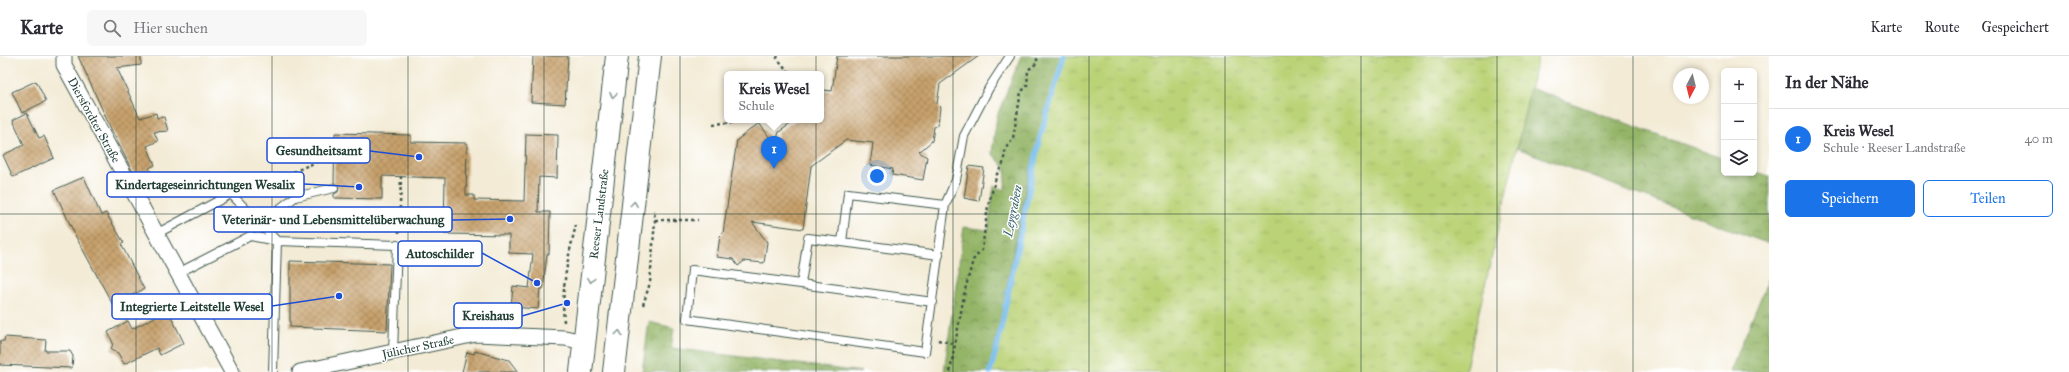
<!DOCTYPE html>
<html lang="de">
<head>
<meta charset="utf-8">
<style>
	:root { --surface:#fff; --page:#f7f7f7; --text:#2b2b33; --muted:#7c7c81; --line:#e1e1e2; --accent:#1a73e8 }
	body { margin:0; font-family:"IM FELL Great Primer",serif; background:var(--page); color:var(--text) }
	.controls { position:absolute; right:12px; top:12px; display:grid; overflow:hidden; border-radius:6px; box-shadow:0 2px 6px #0003 }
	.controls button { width:36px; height:36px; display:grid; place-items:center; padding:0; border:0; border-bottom:1px solid var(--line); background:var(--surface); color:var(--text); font:20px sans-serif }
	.compass { position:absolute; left:1673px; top:12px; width:36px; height:36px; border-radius:50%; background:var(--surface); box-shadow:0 2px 6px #0003; rotate:187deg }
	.you { position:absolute; left:877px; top:120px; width:14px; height:14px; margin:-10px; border:3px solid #fff; border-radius:50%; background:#1a73e8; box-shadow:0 0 0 6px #1a73e833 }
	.badge { display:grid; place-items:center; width:26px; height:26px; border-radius:50%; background:var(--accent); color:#fff; font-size:13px; font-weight:700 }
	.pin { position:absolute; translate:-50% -33px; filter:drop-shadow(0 1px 2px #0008) }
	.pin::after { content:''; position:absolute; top:21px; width:14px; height:12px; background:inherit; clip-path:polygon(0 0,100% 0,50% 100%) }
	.popup { position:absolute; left:724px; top:15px; width:100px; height:52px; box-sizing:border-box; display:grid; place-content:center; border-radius:6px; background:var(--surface); filter:drop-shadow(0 1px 3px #0005); font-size:13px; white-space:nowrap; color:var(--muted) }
	.popup b { font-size:15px; color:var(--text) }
	.popup::after { content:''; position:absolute; left:50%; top:100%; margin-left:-8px; border:8px solid transparent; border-top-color:var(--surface) }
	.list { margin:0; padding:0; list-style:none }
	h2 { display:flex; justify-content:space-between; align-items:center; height:52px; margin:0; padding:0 16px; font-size:17px }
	h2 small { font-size:13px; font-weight:400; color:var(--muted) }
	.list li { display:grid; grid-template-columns:26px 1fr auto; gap:12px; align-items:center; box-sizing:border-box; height:60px; padding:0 16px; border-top:1px solid var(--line) }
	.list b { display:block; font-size:15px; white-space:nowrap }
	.list p { margin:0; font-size:13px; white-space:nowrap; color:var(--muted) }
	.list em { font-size:13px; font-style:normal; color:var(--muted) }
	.actions { display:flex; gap:8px; padding:12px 16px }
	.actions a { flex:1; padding:9px 0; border:1px solid var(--accent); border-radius:6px; text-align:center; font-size:14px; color:var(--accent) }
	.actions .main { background:var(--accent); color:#fff }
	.icon { flex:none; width:22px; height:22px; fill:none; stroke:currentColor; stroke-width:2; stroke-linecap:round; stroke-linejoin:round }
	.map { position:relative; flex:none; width:1769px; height:316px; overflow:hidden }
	header { display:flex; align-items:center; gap:24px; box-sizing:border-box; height:56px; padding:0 20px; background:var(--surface); border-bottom:1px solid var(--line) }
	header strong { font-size:19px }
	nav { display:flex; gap:22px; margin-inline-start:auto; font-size:14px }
	.search { width:280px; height:36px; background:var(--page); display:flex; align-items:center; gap:10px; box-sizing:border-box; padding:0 14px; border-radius:6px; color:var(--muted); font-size:15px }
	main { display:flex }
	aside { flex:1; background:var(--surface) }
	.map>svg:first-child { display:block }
	.grass { fill:url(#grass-tufts); stroke:#6d8856 }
	.forest { fill:url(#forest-crowns); stroke:#5a794e }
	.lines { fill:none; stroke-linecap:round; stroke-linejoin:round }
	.stream { stroke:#76bcee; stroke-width:5.5 }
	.building { fill:url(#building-cross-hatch) }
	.service-casing { stroke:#3f574c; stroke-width:10 }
	.minor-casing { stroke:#3f574c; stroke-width:17 }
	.primary-casing { stroke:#3f574c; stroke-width:24 }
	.path { stroke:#3f574c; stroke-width:2.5; stroke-dasharray:3 3; stroke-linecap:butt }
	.service { stroke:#fff; stroke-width:8 }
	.minor { stroke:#fff; stroke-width:15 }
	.primary { stroke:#fff; stroke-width:22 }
	.oneway { stroke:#8f9e9a }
	.grid { fill:none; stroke:#1f3d34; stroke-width:1; stroke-opacity:0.55 }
	.labels { text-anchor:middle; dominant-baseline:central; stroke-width:3; stroke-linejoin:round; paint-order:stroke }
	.street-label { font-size:12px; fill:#1f3d34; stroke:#fff }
	.water-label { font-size:13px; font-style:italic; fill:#39636c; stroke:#fff }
	.leader { fill:none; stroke:#1d4ed8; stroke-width:1.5 }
	.callout-dot { fill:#1d4ed8; stroke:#fff; stroke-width:1.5 }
	.callout { fill:#fff; stroke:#1d4ed8; stroke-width:1.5 }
	.callout-label { font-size:13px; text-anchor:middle; font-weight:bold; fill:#1f3d34 }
</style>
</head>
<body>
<header>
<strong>Karte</strong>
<div class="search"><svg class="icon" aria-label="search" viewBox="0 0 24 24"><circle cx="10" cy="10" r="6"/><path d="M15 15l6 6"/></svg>Hier suchen</div>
<nav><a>Karte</a><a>Route</a><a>Gespeichert</a></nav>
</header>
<main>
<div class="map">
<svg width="1769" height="316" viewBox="0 0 1769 316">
	<defs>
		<pattern id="grass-tufts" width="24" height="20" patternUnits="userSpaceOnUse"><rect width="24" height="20" fill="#bbd377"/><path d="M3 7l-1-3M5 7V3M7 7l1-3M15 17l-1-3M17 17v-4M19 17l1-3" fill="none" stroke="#a0b668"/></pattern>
		<pattern id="forest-crowns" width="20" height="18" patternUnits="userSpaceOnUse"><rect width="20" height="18" fill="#94b568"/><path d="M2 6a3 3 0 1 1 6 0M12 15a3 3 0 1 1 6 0" fill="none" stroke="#789456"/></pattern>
		<pattern id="building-cross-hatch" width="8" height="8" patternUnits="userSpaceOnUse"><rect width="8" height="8" fill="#c7a16c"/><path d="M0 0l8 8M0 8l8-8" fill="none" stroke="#a1845a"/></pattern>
	</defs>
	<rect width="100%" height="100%" fill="#fff"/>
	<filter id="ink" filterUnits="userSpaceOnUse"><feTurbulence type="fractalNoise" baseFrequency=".025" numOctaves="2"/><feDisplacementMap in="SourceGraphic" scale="8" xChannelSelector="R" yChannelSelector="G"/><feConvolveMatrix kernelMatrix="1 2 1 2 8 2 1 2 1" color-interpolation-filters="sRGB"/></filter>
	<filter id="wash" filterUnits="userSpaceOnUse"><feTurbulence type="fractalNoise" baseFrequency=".012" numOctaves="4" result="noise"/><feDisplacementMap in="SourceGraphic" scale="16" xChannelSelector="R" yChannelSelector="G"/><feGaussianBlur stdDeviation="0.9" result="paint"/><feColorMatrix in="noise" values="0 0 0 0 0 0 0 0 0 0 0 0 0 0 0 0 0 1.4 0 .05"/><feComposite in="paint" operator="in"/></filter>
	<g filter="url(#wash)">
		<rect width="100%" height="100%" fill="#f3ebd5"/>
		<path class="grass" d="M1062,0h476l-73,316h-477l7,-26 31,-156 11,-48z"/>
		<path class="forest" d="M1021,0h41c-11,44 -26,87 -36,132 -14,61 -21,124 -38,184h-44l20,-145 24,3 6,-44 11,4 1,-21 -14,-16 5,-37z
			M1530,32l194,71v14h30v-2l15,5v68l-252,-96z
			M1769,222v94h-39z
			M649,266l25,6 -3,20 190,24h-219z"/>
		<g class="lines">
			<path class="stream" d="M990,316l8,-29 41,-202 25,-85"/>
		</g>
		<g id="blocks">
			<path class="building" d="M78,0h63v9l-24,3 23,50 16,-5 1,5 7,-1 4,14 -14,1 4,9 -11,5 8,19 -6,3 5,10 -15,6 -27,-53z
				M533,0h35l-3,48 -34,-2z
				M837,0h142l-39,28 -3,20 3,3 -2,18 -4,2 -2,14 -13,11 8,5 -4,23 -31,-5 1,-6 -23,-4 3,-22 -27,-3 -35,26 -8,63 -51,-7 15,20 -3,21 -20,-2 -6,5 -5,-7 -16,-2 3,-21 3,-3 14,-93 22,-17 16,22 4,-13 17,-12h25v-19l3,-11 8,1z
				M36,25l10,20 -24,12 -10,-21z
				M27,57l12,25 5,-2 10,22 -41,19 -10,-22 21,-10 -11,-25z
				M335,77l76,2v7l56,1 -1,52h8v5l50,1 2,-67 32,1 -1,43 -18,-1 -1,35h12l-1,42h-2l-4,35h-3l-2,20 -27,-2 2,-21 16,2 4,-34 -24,-1v-18l-65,-1 1,-56 -63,-2v23l-48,-1v-4l4,-2 1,-5 -5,-4z
				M969,110l15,2 -5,33 -15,-3z
				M84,121l17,38 5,-2 18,30 -3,1 23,45 -31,16 -37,-68 -22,-47z
				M290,205l100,3 -3,67 -97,-4z
				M168,254l16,33 -24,12 -3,-7 -33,16 -6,-11 -7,-3 2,-7 -5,-11 20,-11 4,8z
				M5,281l41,3 -1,11h25l3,5 -1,12 -72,-3v-24h4z
				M475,295l34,9 9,12h-56l5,-20 7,2z"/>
		</g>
	</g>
	<g filter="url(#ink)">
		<use href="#blocks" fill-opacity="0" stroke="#3f574c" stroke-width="1"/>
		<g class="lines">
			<defs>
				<path id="service" d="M260,168l35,-27 39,-9
					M156,178l75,-40 46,47 -4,131
					M842,186l-34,-4 -7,46 132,18
					M939,199l-97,-13 6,-49 97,12 11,-25 8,-44 25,-48 21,-32
					M178,217l72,-37 27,5 120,4 -4,107
					M801,228l-109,-14 -5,49 238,33 20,-147"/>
				<path id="minor" d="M64,0v9l168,307
					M300,316l176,-38 89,4 19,4"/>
				<path id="primary" d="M581,316l36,-316
					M614,316l36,-316"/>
			</defs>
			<use href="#service" class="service-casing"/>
			<use href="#minor" class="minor-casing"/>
			<use href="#primary" class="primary-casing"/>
			<path class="path" d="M778,0l-1,2 13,16
				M713,68l45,-4
				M275,140v-16l48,-21h11
				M655,164h43
				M399,177l2,-56
				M643,249l7,-22 5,-63 -1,-10
				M564,266c-3,-33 4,-66 12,-97
				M938,284l17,4
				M950,316l15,-82 8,-30 9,-10 6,-44 9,-32 6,-10 3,-16 7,-10 8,-46 6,-6 1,-16 9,-7v-7"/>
			<use href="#service" class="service"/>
			<use href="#minor" class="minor"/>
			<use href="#primary" class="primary"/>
		</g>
		<defs><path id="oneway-chevron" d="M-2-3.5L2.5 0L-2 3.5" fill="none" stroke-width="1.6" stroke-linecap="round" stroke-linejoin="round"/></defs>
		<g class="oneway">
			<use href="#oneway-chevron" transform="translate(613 39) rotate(97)"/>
			<use href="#oneway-chevron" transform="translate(634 148) rotate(-83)"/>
			<use href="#oneway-chevron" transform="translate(591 224) rotate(97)"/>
			<use href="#oneway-chevron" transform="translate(619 277) rotate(-83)"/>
		</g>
	</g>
	<path class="grid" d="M136,0v316M272,0v316M408,0v316M544,0v316M680,0v316M816,0v316M953,0v316M1089,0v316M1225,0v316M1361,0v316M1497,0v316M1633,0v316M0,158h1769"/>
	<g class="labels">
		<g class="street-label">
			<text transform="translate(94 64) rotate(61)">Diersfordter Straße</text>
			<text transform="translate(599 158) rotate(-83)">Reeser Landstraße</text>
			<text transform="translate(418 291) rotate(-12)">Jülicher Straße</text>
		</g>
		<g class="water-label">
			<text transform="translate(1013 155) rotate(-79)">Leygraben</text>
		</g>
	</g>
	<path class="leader" d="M419 101L370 95M359 131L304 128M510 163L452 164M537 227L482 197M339 240L272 250M567 247L522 260"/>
	<g class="callout-dot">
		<circle cx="419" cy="101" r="4"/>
		<circle cx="359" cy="131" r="4"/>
		<circle cx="510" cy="163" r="4"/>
		<circle cx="537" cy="227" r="4"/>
		<circle cx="339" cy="240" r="4"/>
		<circle cx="567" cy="247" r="4"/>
	</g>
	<g class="callout">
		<rect x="267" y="82" width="103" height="25" rx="4"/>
		<rect x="107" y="116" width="197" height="25" rx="4"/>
		<rect x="214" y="151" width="238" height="25" rx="4"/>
		<rect x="398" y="185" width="84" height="25" rx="4"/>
		<rect x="112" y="238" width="160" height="25" rx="4"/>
		<rect x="454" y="247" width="68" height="25" rx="4"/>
	</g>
	<g class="callout-label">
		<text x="319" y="99">Gesundheitsamt</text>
		<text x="205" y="133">Kindertageseinrichtungen Wesalix</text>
		<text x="333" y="168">Veterinär- und Lebensmittelüberwachung</text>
		<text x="440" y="202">Autoschilder</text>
		<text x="192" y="255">Integrierte Leitstelle Wesel</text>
		<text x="488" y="264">Kreishaus</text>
	</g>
</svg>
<div class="controls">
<button>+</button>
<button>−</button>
<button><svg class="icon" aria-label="layers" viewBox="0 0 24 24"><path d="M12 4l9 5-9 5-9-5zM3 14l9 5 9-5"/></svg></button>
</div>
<svg class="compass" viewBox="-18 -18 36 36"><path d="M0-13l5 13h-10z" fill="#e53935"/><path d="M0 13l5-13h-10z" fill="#7c7c81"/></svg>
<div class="you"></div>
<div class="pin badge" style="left:774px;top:113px">1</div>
<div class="popup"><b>Kreis Wesel</b>Schule</div>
</div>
<aside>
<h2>In der Nähe<small></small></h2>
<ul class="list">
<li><span class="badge">1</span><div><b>Kreis Wesel</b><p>Schule · Reeser Landstraße</p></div><em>40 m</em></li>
</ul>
<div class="actions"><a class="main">Speichern</a><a>Teilen</a></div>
</aside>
</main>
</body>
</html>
